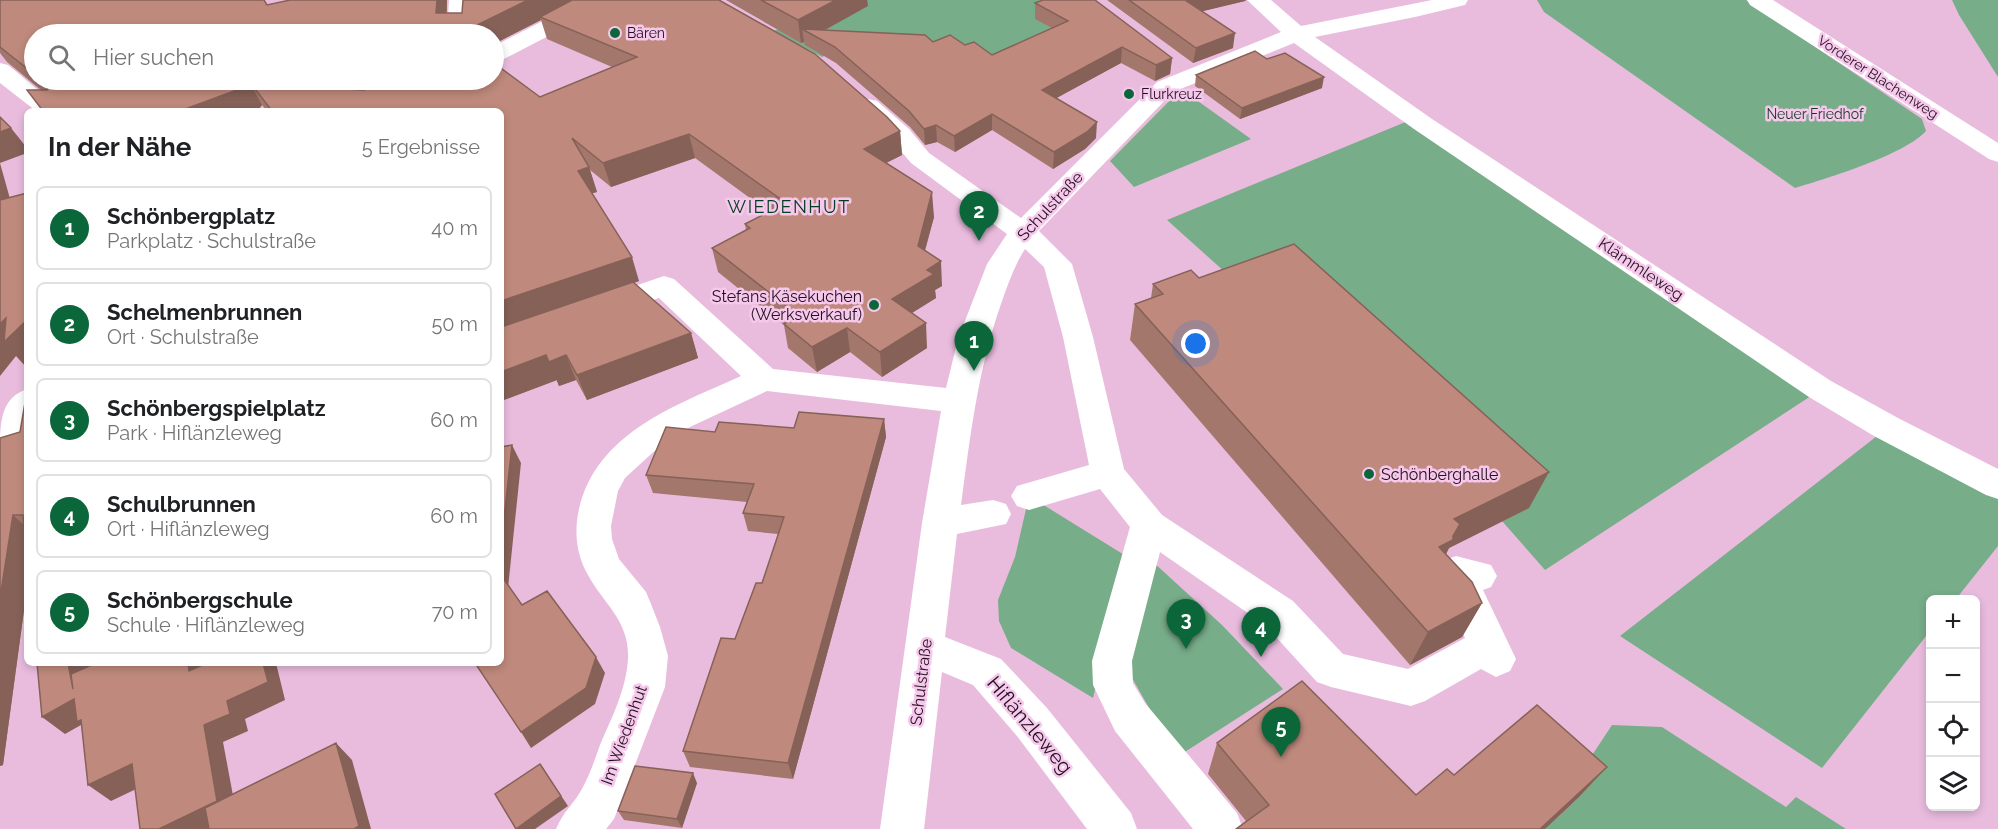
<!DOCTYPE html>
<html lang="de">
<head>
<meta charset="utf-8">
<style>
	:root { --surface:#fff; --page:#f2f2f2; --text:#202124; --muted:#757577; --line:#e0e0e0; --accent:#0b673a }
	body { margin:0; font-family:Raleway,sans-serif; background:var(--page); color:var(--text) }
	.controls { position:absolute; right:18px; bottom:18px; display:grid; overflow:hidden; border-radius:9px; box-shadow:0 3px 9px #0003 }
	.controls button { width:54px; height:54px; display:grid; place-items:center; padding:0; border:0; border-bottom:2px solid var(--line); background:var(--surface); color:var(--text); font:30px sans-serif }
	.you { position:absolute; left:1196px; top:344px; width:21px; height:21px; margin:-15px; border:4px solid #fff; border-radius:50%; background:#1a73e8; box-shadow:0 0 0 9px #1a73e833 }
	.badge { display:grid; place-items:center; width:39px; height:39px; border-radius:50%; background:var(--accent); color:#fff; font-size:20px; font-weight:700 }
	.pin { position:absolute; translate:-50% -50px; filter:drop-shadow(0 2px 3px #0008) }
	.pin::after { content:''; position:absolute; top:32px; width:21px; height:18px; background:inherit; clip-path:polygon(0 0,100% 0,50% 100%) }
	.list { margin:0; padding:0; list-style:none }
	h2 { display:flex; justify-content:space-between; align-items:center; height:78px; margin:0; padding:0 24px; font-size:26px }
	h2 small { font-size:20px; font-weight:400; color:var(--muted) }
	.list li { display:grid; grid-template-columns:39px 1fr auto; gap:18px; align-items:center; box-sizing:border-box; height:84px; margin:0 12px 12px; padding:0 12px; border:2px solid var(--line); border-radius:9px }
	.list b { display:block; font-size:22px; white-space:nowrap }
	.list p { margin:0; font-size:20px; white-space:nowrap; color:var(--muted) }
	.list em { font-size:20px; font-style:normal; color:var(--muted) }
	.icon { flex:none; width:33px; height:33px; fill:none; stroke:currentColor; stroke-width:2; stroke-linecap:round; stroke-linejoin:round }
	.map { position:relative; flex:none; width:1998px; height:829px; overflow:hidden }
	.search { position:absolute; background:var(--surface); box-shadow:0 3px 9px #0003; left:24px; top:24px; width:480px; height:66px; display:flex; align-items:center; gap:15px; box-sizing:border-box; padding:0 21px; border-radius:33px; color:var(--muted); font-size:22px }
	.panel { position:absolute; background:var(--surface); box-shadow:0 3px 9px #0003; left:24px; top:108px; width:480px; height:558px; border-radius:9px }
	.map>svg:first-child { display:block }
	.green { fill:#78ad89 }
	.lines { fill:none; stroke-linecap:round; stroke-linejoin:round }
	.minor { fill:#fff; fill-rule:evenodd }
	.wall { fill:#a4776c; fill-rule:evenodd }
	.shaded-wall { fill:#866158 }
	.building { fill:#bf8a7d; stroke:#866158; stroke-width:1.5 }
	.poi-dot { fill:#0b673a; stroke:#f6c8eb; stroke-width:2 }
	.labels { text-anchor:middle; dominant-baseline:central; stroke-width:5; stroke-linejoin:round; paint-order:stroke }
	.far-poi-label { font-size:14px; fill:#21111e; stroke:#f6c8eb; text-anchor:start }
	.far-street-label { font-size:14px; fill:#21111e; stroke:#f6c8eb }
	.far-park-label { font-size:14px; fill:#153823; stroke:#f6c8eb }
	.street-label { font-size:16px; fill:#21111e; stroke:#f6c8eb }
	.poi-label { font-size:16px; fill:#21111e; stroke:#f6c8eb; text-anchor:end }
	.neighbourhood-label { font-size:18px; letter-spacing:1.5px; fill:#003e1f; stroke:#f6c8eb }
	.near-street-label { font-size:20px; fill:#21111e; stroke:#f6c8eb }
</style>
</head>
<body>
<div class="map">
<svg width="1998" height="829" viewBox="0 0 1998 829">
	<rect width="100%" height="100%" fill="#e9bcde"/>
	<path class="green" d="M854,0h191l21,36 -33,35 -166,-35 -45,21 -48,-26 21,-10 54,-5 19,-10z
		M1537,0h209l176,119 4,12c-22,24 -98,47 -131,57l-251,-176z
		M1952,0h46v77l-39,-62z
		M1181,89l70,50 -117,48 -24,-26z
		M1408,121l406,273 -269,176 -43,-49 -335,-301z
		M1877,436l121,63v47l-42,53 -26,1v31l-108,137 -202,-132z
		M1029,496l97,60 -33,142 -82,-50 -12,-27 -1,-21 17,-43z
		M1153,562l69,63 61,64 -106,68 -49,-86z
		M1612,725l50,2 124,80 10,-10 50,32h-301l34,-32v-22z"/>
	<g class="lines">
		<path class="minor" d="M449,0h22l-2,34h-22z
			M584,0h27l-3,5 -106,55 -8,2v-16z
			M1247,0h24l30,26 131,-26h36l-3,5 -50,12 -100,20 117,82 399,262 67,37 100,51v30l-12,-4 -112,-59 -65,-39 -395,-268 -120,-86 -121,49 -134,139 33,33 21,73 31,132 38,46 131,86 50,53 65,15 57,-31 -28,-66 6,-11 13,-5 35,9 6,11 -6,11 -8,3 33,69 -6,12 -14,6 -15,-8 -56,32 -14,5 -80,-19 -14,-5 -52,-57 -105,-73 -28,109 1,22 12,20 92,110 6,16h-50l-78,-98 -22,-46 -1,-24 38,-134 -30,-38 -71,21 -12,-4 -6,-10 6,-10 72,-21 -26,-128 -19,-70 -19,-18c-11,17 -17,35 -24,55 -23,65 -31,133 -40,201l32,-5 13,4 5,10 -5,10 -49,10 -12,103 56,22 46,49 84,105 6,16h-50l-70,-93 -44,-51 -31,-13 -18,157h-44l42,-306 19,-112 -174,-20 -75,35 -31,19 -36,33 -7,13 -7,35 1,13 7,20 27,33 5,12 9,23 8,29 -3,31 -51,132 -8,10h-50c8,-19 19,-26 27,-42 7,-13 12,-28 17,-42 12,-28 26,-55 28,-86 2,-38 -25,-56 -40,-84 -12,-21 -14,-44 -9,-66 18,-77 98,-104 162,-133l-82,-78 -57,20 -11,-3 -4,-7 4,-7 73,-25 10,3 99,90 173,19 12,-49 29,-75 20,-30 -96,-71 -20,-24 -32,-28 -3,-5 3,-5 9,-2 9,2 32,28 20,24 92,65 136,-136 124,-50z
			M1747,0h26l225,143v19l-9,-3 -239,-154z
			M0,63l8,2 56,46h-28l-36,-28z
			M27,389c0,27 3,52 -27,62 0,-27 0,-53 27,-62z"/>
	</g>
	<path class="wall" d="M0,0l267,5 23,-5h157v13h15l257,-13 181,131 2,24 -16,8 48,54 -9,34 17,35 -7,4 1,8 -24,15 15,35 -45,29 -32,-25 -33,20 -29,-24 -4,-23 -66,-53 -6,-24 34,-18 -1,-6 24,-12 -74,-54 -84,29 -21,-17 7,22 -5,1 47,88 -5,2 57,50 7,25 -111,42 -11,-20 -17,6 -2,-6 -56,21v-290h-234l-5,-6 -4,5 -217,-20 -34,-28 -7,-9zM541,20l6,19 65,28 -72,30 -46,-17h-460v-46h460v10z
		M726,0h141l1,6 -44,24 141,15 27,10 60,-27 -17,-9v-16l137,55 -2,16 -15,7 -34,-18 -65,35 40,40 -11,11 -32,20 -61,-39 -37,22 -18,-10 -12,3 -15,-18 -74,-64 -31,-18 -1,-3 -3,1z
		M1107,0h139l-1,1 -43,10 31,37 -40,15z
		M1267,59l55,29 -82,31 -45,-33 1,-11z
		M1199,278l330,230 -80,40 -3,6 36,49 -20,34 -52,28 -280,-325 5,-36 16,-6 2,-14z
		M27,391v197l-24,177 -3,1v-322l20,-12z
		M884,419l2,18 -93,342 -103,-12 -7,-16 79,-168 16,-49 -30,-3 -5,-18 4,-11 -94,-9 -7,-18 69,-43 79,-4z
		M1217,743l199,52 38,-20 125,22 -34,32h-309l10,-8 -38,-47z
		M697,783l-15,45 -58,-8 -6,-9z"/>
	<path class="shaded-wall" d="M437,0h10l-2,34 -9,-21z
		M528,0h51l-39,17 1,3 -47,24v-10h-35z
		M836,0h31l1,6 -54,30 -12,-7 2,13 -3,1 -3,-23z
		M1185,0h61l-1,1 -62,15z
		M1235,33l-2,15 -40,15 3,-15z
		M1122,47l-1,16 -79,43v-16z
		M1172,58l-2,16 -15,7 1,-16z
		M1324,77l-2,11 -82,31 2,-11z
		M330,80h81l-70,24 -16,-16z
		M249,81l13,24 -4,5 -78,1z
		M992,114v16l-37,22 -1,-16z
		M1097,122l-1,16 -11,11 -32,20 1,-17z
		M936,125l1,17 -12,3 -1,-16z
		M11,128l16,20v5l-27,10 12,43 -12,3v-77z
		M900,131l2,24 -36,18 -2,-24z
		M689,134l6,24 -84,29 -8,-24z
		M589,167l8,25 -11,3 -8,-24z
		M932,192l2,25 -15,54 -1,-25z
		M632,257l7,24 -138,49v-29z
		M941,261l1,25 -7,4 1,8 -42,26 -2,-25 35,-29z
		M6,318l21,2v46l-1,1 -10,-11 -16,20v-52z
		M926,323l1,25 -45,29 -2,-25z
		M847,328l3,24 -33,20 -5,-25z
		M691,333l7,25 -111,42 -10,-25z
		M546,355l11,25 -56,21v-29z
		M566,355l10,25 -17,6 -10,-24z
		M884,419l2,18 -93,342 -5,-16z
		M512,445l9,18 -13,125 -7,-12v-30z
		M1549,472l-20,36 -80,40 -13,26 3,-27 15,-28z
		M13,515l14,13v60l-24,177 -3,1v-168z
		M1482,603l-20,34 -52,28 18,-33z
		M596,657l9,16 -10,31 -64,44 -10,-16z
		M68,663h19l8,43 -22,-17z
		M188,663h15l5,26 -19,-18z
		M263,663h13l9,37 -40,19 3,12 -25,11 14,75 -25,12h-53l45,-104z
		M74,699l25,40 -18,-14 -16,9 -23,-17z
		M336,743l16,17 19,69h-17z
		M132,764l21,17 -42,20 -23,-16z
		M540,764l28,42 -33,23h-19z
		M1607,767l-28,30 -34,32h-5z
		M693,773l4,10 -15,45 -5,-9z"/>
	<path class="building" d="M0,0h264l3,5 23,-5h147l-1,13h26l1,-13h65l-69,34h-425v40l-34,-27z
		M572,0h147l96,54 72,63 13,14 -36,18 68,43 -14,54 23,15 -14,9 7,4 -42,25 34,24 -46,29 -33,-24 -35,19 -28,-23 14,-9 -86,-67 38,-20 -5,-4 41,-21 -97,-69 -86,29 -31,-25 17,29 -11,4 54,86 -131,44v-190h-229l-23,-30 -4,6 -65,24h-118v-1l-4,1h-15l-16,-21h20l2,-4 -8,-6h291h-2l-5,8 39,2 28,-10h102v-17l46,34 97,-40 -97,-40z
		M761,0h75l-38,20z
		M1043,0h52l77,58 -16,7 -34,-18 -80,43 55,32 -10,10 -33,20 -62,-38 -38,22 -18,-11 -12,4 -15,-18 -74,-64 -33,-18 123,6 8,7 17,-7 15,10 9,-3 18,13 76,-34 -33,-18z
		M1129,0h58h-2l50,33 -39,15z
		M1255,51l12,8 18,-6 39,24 -82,31 -46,-33z
		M0,117l11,11 -11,4z
		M27,193v127l-23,22 2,-24 -6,6v-124z
		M1294,244l255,228 -95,47 6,5 -7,12v4l-14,7 33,35 10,21 -54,29 -293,-328 28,-10 -10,-10 38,-14 8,8z
		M633,282l58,51 -114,42 -11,-20 -17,7 -3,-7 -45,17v-45z
		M27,391v170l-4,-46h-10l-13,83v-160l20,-6z
		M799,412l85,7 -96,344 -105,-12 38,-113 14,1 21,-56h6l22,-66 -41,-4 11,-29 -108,-9 20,-48 49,5 4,-10 75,6z
		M512,445l-11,101v-99z
		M501,575l21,30 25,-14 49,66 -10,31 -65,44 -46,-69h26z
		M37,663h31l5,26 -2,-15 25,-11h92l1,8 18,-8h56l5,19 -41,19 3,13 -26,11 13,76 -58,28h-19l-8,-65 -44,21 -7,-65 -4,2 -3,-23 -32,18z
		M1302,681l114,114 31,-26 7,6 83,-70 70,62 -67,62h-304l33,-24 -52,-62z
		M336,743l23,83 -5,3h-145l-4,-21z
		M540,764l21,32 -45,33 -21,-35z
		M635,766l58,7 -16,46 -59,-8z"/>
	<g class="poi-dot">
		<circle cx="615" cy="33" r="6"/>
		<circle cx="1129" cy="94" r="6"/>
		<circle cx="874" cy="305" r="6"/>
		<circle cx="1369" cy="474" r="6"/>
	</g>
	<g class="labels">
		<g class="far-poi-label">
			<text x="627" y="33">Bären</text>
			<text x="1141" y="94">Flurkreuz</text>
		</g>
		<g class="far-street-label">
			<text transform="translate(1878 77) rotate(33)">Vorderer Blachenweg</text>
		</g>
		<g class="far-park-label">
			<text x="1815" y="114">Neuer Friedhof</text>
		</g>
		<g class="street-label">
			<text transform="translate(1050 206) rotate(-47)">Schulstraße</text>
			<text transform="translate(1641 269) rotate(34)">Klämmleweg</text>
			<text transform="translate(921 682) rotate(-83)">Schulstraße</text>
			<text transform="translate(624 735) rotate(-70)">Im Wiedenhut</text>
		</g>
		<g class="poi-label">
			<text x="862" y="296">Stefans Käsekuchen<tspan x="862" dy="18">(Werksverkauf)</tspan></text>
			<text x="1381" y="474" text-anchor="start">Schönberghalle</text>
		</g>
		<g class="neighbourhood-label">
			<text x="789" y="206">WIEDENHUT</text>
		</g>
		<g class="near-street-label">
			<text transform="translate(1030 725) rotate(50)">Hiflänzleweg</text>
		</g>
	</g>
</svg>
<div class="controls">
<button>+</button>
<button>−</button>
<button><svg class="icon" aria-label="locate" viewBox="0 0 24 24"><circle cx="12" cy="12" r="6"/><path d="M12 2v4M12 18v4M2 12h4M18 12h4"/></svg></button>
<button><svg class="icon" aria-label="layers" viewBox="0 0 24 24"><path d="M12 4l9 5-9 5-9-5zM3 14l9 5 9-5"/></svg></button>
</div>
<div class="you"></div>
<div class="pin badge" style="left:974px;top:371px">1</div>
<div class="pin badge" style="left:979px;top:241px">2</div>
<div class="pin badge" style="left:1186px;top:649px">3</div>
<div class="pin badge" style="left:1261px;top:657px">4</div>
<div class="pin badge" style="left:1281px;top:757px">5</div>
<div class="search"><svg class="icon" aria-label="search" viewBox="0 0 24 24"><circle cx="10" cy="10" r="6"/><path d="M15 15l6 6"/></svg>Hier suchen</div>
<section class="panel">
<h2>In der Nähe<small>5 Ergebnisse</small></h2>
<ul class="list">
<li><span class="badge">1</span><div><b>Schönbergplatz</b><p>Parkplatz · Schulstraße</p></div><em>40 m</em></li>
<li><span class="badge">2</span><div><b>Schelmenbrunnen</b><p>Ort · Schulstraße</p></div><em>50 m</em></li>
<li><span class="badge">3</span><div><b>Schönbergspielplatz</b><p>Park · Hiflänzleweg</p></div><em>60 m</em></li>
<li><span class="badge">4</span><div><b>Schulbrunnen</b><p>Ort · Hiflänzleweg</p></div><em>60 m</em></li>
<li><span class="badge">5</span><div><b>Schönbergschule</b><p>Schule · Hiflänzleweg</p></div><em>70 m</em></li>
</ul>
</section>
</div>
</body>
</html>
